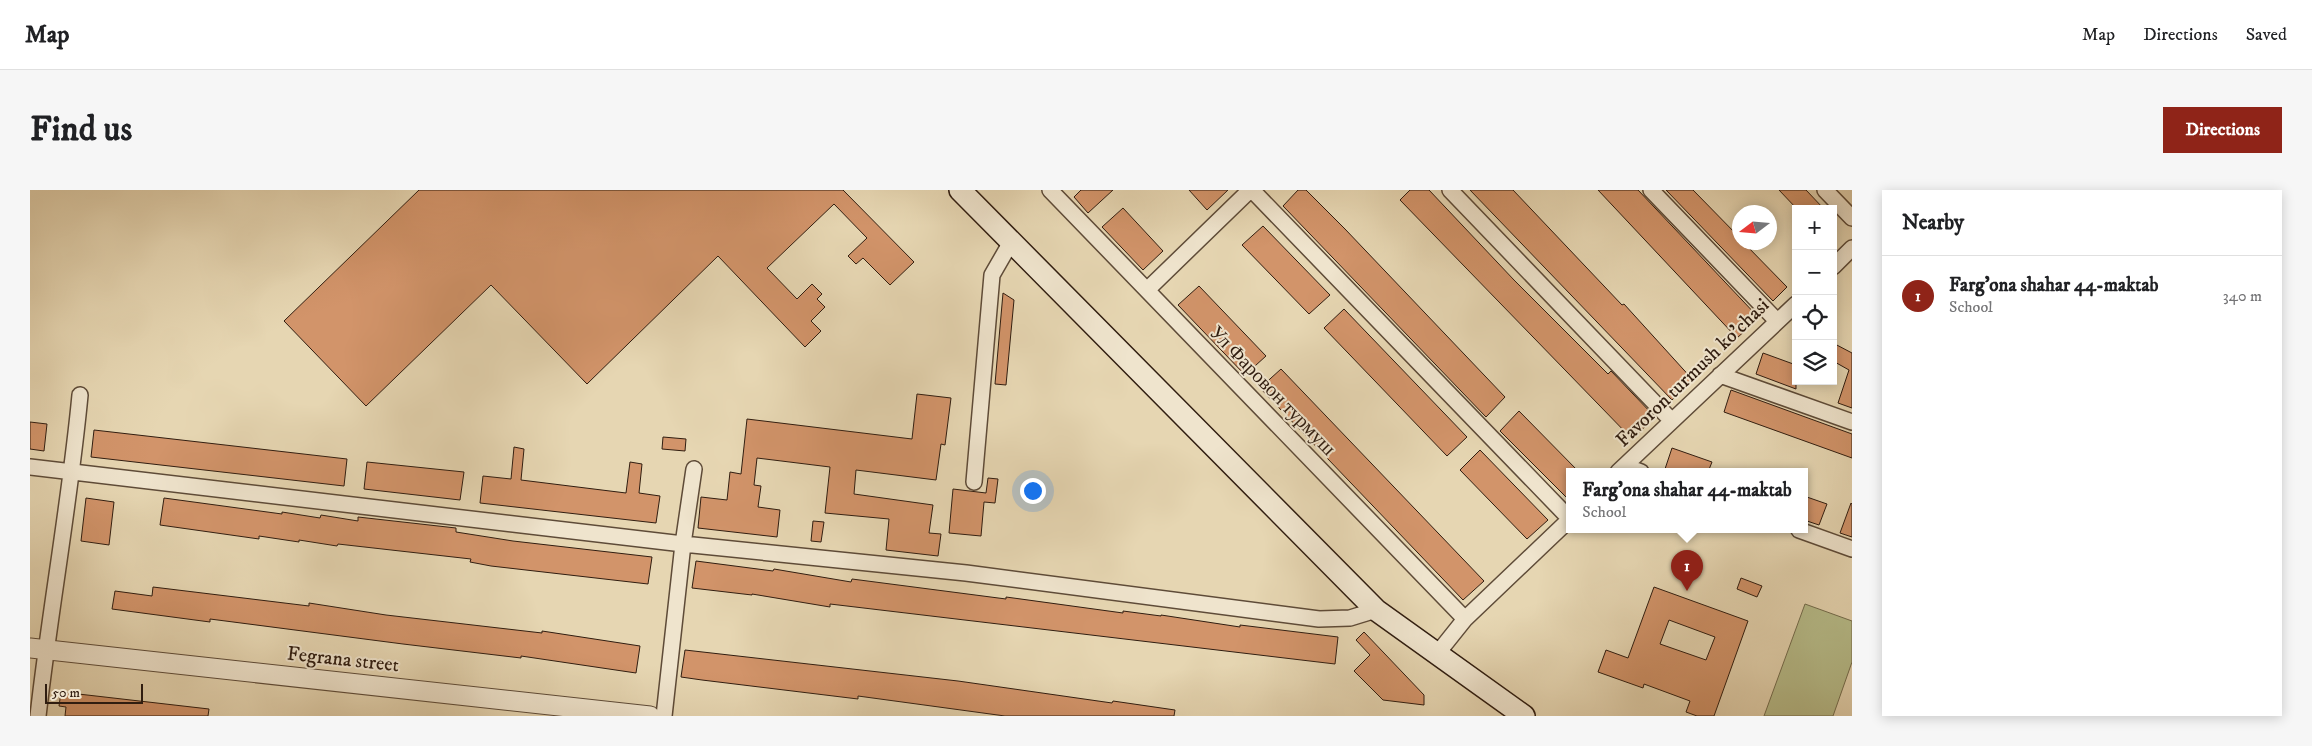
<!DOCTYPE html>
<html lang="en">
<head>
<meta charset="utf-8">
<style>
	:root { --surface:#fff; --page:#f6f6f6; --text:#202124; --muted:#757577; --line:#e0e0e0; --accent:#8f2418 }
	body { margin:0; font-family:"IM FELL DW Pica",serif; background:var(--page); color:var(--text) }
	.controls { position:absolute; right:15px; top:15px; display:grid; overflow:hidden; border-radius:0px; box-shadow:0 2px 12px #0003 }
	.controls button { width:45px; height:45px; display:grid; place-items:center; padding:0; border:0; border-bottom:1px solid var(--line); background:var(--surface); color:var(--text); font:25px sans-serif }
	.compass { position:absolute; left:1702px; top:15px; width:45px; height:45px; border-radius:50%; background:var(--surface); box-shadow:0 2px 12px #0003; rotate:254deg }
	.scale { position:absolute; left:15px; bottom:12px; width:98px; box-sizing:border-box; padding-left:5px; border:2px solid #301d10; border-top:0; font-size:14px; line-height:18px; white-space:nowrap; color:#301d10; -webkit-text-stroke:4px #efe4cd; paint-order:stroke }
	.you { position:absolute; left:1002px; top:300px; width:18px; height:18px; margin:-12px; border:4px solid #fff; border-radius:50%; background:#1a73e8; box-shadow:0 0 0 8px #1a73e833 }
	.badge { display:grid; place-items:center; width:32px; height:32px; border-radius:50%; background:var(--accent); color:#fff; font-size:16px; font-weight:700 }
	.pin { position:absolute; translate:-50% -41px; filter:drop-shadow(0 1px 2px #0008) }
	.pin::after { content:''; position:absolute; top:26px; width:18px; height:15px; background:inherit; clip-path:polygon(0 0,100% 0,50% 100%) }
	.popup { position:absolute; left:1536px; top:278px; width:242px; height:65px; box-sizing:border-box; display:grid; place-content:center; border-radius:0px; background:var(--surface); filter:drop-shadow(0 1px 4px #0005); font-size:16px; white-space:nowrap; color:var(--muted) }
	.popup b { font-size:19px; color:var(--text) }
	.popup::after { content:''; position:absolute; left:50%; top:100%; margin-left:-10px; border:10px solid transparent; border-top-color:var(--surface) }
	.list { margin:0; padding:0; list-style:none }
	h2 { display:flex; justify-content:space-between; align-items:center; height:65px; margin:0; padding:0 20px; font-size:21px }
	h2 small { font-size:16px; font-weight:400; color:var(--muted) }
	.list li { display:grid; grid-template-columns:32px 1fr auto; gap:15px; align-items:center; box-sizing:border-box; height:80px; padding:0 20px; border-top:1px solid var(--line) }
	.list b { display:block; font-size:19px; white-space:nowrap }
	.list p { margin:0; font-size:16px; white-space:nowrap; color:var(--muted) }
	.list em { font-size:16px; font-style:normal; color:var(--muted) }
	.icon { flex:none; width:28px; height:28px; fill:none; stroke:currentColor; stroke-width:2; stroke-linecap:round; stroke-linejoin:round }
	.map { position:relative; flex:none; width:1822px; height:526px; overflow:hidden; border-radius:0px }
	header { display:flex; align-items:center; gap:30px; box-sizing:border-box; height:70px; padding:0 25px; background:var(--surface); border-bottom:1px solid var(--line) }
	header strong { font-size:24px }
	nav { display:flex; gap:28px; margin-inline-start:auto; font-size:18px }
	.intro { display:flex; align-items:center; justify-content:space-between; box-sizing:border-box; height:120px; padding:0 30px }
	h1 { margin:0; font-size:35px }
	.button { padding:12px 22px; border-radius:0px; background:var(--accent); color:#fff; font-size:18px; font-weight:700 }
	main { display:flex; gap:30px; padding:0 30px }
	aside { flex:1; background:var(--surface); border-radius:0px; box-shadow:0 2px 12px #0003 }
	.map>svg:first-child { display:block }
	.green { fill:#b7bd8b; stroke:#746d4e }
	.building { fill:#d2946a; stroke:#301d10; fill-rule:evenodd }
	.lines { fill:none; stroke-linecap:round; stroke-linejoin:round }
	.minor-casing { stroke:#5e4b38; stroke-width:18 }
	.tertiary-casing { stroke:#5e4b38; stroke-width:21 }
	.secondary-casing { stroke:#301d10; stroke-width:24 }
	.minor { stroke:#efe4cd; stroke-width:15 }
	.tertiary { stroke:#efe4cd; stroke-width:19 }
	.secondary { stroke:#efe4cd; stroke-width:21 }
	.labels { text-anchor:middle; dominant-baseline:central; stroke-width:4; stroke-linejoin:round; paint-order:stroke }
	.street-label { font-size:20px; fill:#301d10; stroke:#efe4cd }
</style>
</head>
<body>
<header>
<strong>Map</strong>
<nav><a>Map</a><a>Directions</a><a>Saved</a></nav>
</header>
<div class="intro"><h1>Find us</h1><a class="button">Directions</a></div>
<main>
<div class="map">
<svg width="1822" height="526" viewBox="0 0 1822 526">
	<rect width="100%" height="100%" fill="#e6d6b2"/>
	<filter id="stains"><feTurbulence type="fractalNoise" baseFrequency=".004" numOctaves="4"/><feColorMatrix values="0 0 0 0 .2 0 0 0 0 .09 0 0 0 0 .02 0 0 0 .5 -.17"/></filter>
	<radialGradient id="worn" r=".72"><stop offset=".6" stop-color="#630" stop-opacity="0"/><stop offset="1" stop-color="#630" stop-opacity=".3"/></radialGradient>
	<path class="green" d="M1775,414l47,17v41l-19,54h-69z"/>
	<path class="building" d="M389,0h424l71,72 -24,23 -27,-27 -7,6 -8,-8 19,-18 -33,-34 -67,64 30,31 15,-15 10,10 -5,5 8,8 -14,14 10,10 -16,16 -87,-91 -131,128 -96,-99 -125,121 -82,-85z
		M1051,0h32l-25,23 -14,-16z
		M1159,0h39l-21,20z
		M1268,0h8l39,39 160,168 -19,20 -203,-211z
		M1380,0h19l85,90 94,94 3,-3 44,46 -23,22 -232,-239z
		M1440,0h43l109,115 2,-1 69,76 -21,20z
		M1568,0h40l121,128 -22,20z
		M1636,0h27l47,48v4h3l44,45 -14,14z
		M1749,0h27l18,19h-27z
		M1093,18l40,43 -20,19 -41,-43z
		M1233,36l67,69 -21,19 -67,-69z
		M1169,96l67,70 -21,19 -67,-70z
		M973,103l11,7 -8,85 -11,-1z
		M1314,119l123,128 -20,19 -123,-128z
		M1803,153l19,10v55l-14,-5 11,-33 -16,-9z
		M1733,163l33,12v24l-40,-15z
		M1251,179l203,212 -21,19 -203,-212z
		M1701,200l121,44v24l-128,-46z
		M887,204l34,4 -6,47 -4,-1 -5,36 -80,-10 -2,24 79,11 -4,28 12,1 -3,22 -52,-6 3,-31 -64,-6 5,-46 -73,-9 -3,27 7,1 -3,21 22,3 -3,27 -79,-9 3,-31 26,3 3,-28 11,2 6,-55 165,20z
		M1489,221l60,61h-9v29l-70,-70z
		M0,232l17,2 -3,27 -14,-2z
		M64,240l253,29 -3,27 -253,-29z
		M633,247l23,2 -1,12 -23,-2z
		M484,257l10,2 -3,31 105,13 4,-31 12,2 -3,29 21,3 -4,27 -176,-20 3,-27 28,3z
		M1642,258l40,14 -4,10h-34l-9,-3z
		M1450,260l68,70 -21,19 -67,-69z
		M337,272l97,10 -4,28 -96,-11z
		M958,288l10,1 -3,24 -11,-1 -3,34 -32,-3 4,-44 33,4z
		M1774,306l23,8 -8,21 -15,-5z
		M56,308l28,4 -5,43 -28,-4z
		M134,308l118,16v-2l38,6 1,-3 37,6v-4l98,11v4l57,9 139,16 -4,27 -157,-18 -21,-4 1,-3 -133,-15 -1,2 -38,-6v2l-40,-6v3l-99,-14z
		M1821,313l1,1v33l-12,-4z
		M783,331l11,1 -3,20 -10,-1z
		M666,371l77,10 1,-2 77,13 1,-3 154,20v-2l117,16v-2l38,5v-1l79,12v-2l98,12 -3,27 -505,-60v3l-78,-13v1l-60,-7z
		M1711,388l21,8 -5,11 -20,-8z
		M123,397l156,19v-3l77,12 156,18v-2l98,15 -4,27 -115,-17v2l-118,-14 -193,-25v3l-98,-13 3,-18 37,5z
		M1624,397l94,34 -34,95h-17l-11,-4 4,-11 -46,-17 -1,4 -45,-16 8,-22 22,8zM1639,430l46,17 -9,23 -46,-16z
		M1334,442l60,63v10l-41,-5 -29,-29 16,-16 -14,-15z
		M655,460l273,31 154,22 1,-2 62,9 -1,6h-169l-147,-20v3l-156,-19 -21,-3z
		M31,502l148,17 -1,7h-143l1,-9 -7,-1z"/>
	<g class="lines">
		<defs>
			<path id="minor" d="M1020,0l415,429
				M1222,0l318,329 -105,100 -28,35
				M1420,0l222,231
				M1621,0l126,131
				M1795,0l27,28
				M1803,77l19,-19
				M1117,100l103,-100
				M1690,185l132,47
				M1595,276l16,6
				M0,277l653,77 283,29 353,46 31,-1 26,-8
				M1588,282l178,-168
				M944,292l18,-207 19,-33
				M1769,340l53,19
				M8,526c12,-107 32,-214 42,-321
				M634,526l19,-172 11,-75"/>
			<path id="tertiary" d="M0,458l620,68"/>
			<path id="secondary" d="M930,0l416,420 148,106"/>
		</defs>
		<use href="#minor" class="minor-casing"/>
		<use href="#tertiary" class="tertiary-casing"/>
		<use href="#secondary" class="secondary-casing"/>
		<use href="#minor" class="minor"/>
		<use href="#tertiary" class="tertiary"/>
		<use href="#secondary" class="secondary"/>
	</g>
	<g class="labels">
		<g class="street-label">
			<text transform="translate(1663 183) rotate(-44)">Favoron turmush ko'chasi</text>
			<text transform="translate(1242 201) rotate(46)">Ул Фаровон турмуш</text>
			<text transform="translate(313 470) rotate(6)">Fegrana street</text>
		</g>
	</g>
	<rect width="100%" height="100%" filter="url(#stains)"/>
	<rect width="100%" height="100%" fill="url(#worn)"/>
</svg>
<div class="controls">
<button>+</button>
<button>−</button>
<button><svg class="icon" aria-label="locate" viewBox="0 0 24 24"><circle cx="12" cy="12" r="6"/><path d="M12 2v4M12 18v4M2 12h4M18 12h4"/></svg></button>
<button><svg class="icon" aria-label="layers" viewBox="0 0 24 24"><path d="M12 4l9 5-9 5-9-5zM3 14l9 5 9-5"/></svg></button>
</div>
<svg class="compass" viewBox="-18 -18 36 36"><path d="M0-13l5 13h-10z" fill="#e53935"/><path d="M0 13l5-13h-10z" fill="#757577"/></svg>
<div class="scale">50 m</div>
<div class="you"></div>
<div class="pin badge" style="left:1657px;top:401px">1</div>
<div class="popup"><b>Farg'ona shahar 44-maktab</b>School</div>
</div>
<aside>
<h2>Nearby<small></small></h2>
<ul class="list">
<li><span class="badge">1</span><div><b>Farg'ona shahar 44-maktab</b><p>School</p></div><em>340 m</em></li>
</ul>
</aside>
</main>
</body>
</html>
